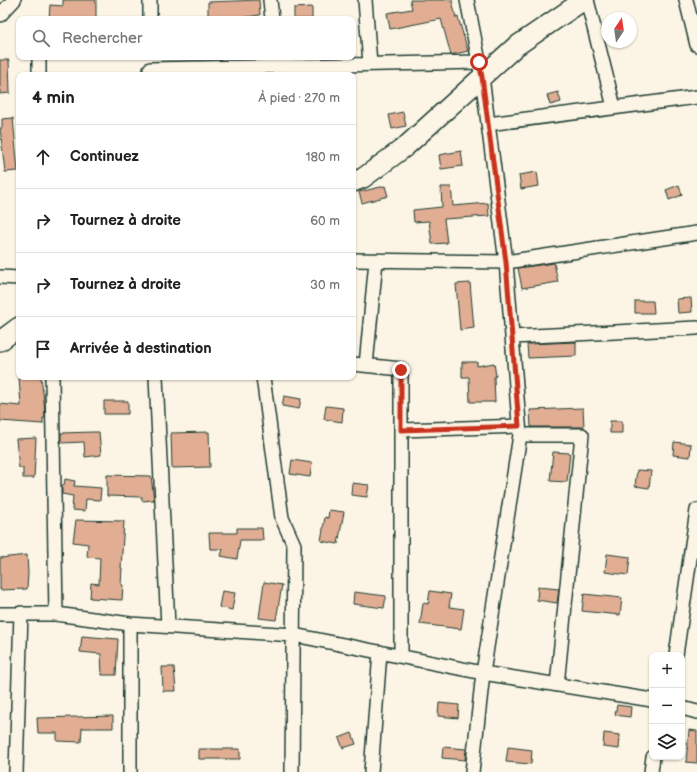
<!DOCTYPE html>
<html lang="fr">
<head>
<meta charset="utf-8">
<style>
	:root { --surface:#fff; --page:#f2f2f2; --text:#222; --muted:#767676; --line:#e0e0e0 }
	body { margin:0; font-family:"Balsamiq Sans",sans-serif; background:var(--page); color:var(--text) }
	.controls { position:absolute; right:12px; bottom:12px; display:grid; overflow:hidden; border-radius:8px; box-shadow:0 1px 3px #0004 }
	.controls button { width:36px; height:36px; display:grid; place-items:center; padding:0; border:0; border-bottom:1px solid var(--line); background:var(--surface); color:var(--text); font:20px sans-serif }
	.compass { position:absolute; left:601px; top:12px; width:36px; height:36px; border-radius:50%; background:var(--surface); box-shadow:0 1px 3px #0004; rotate:13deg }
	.stop { position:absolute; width:12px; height:12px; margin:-9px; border:3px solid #c8321e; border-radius:50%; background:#fff }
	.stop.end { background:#c8321e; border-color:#fff; box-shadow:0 1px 4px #0008 }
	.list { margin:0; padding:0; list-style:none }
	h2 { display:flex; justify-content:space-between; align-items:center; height:52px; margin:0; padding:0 16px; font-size:17px }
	h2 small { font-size:13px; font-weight:400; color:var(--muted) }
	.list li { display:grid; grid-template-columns:26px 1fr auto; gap:12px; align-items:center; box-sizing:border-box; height:64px; padding:0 16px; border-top:1px solid var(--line) }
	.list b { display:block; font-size:15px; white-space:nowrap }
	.list em { font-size:13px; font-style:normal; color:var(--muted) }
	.icon { flex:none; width:22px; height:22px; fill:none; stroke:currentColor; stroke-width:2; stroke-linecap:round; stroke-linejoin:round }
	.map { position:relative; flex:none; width:697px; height:772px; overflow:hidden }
	.search { position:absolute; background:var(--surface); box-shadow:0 1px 3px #0004; left:16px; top:16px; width:340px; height:44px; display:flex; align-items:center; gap:10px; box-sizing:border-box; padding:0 14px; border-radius:8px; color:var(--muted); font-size:15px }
	.panel { position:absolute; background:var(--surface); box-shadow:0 1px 3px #0004; left:16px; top:72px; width:340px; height:308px; border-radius:8px }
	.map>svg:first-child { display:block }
	.building { fill:#e1ae93; stroke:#1f3d34 }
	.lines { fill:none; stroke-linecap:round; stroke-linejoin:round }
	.street-casing { stroke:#1f3d34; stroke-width:16 }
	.secondary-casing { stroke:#1f3d34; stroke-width:22 }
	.street { stroke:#fcf5e5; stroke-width:13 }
	.secondary { stroke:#fcf5e5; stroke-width:19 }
	.route { stroke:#c8321e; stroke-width:5 }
</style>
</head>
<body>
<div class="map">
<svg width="697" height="772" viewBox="0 0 697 772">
	<rect width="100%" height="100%" fill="#fcf5e5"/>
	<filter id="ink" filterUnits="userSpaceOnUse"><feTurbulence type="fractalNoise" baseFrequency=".025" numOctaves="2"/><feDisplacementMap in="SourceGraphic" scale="8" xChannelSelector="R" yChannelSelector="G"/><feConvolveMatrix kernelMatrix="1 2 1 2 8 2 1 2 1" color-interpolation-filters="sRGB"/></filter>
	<g filter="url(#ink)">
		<path class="building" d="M63,0h33v19h-47l1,-14 13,1z
			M259,0l1,15 -21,3 -31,1v-17z
			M410,0h42l4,18 2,-1 10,34 -17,4 -10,-36 -51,10 -3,-16 25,-4z
			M312,7v12h-18v-11z
			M0,60h9l1,33 -10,1z
			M558,92l3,10 -11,3 -3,-10z
			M403,112l3,14 -14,3 -3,-14z
			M13,118l5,53 -13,1 -5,-44h2v-9z
			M461,151l2,15 -22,3 -2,-14z
			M537,172l2,14 -18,3 -2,-14z
			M679,185l3,10 -13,5 -3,-10z
			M385,186l3,10 -26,7 -3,-11z
			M441,187h10l2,19 35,-3 1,13 -45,3 3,24 -15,1 -3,-23 -15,1 -1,-12 29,-3z
			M554,263l4,19 -36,6 -4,-20z
			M470,283l4,45 -14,2 -4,-46z
			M691,298l1,14 -14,1 -1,-14z
			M635,301h18l1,12h-19z
			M576,342v14l-48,2 -1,-14z
			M462,362h15v4l17,-3 2,13 -2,1 1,25h-25l-1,-25h-7z
			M19,377h22l3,24 1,17h-2v6l-43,-3v-17l21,2z
			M284,396l17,3 -2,10 -17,-3z
			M104,401h24v13h-24z
			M326,406l17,2 -1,14 -18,-3z
			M583,408l1,19h-53l-1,-17z
			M610,421h12v12h-12z
			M94,432h5l2,23 -16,2 -1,-15 -23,1v-10z
			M209,432l1,35 -38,1 -1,-35z
			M36,438l-2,40h-11v-10h-4l-3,-29z
			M674,442l17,2 -1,13 -17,-2z
			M553,452l17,1 -3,29 -17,-1z
			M292,460l20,3 -2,14 -20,-3z
			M637,470l14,1 -2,17 -14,-2z
			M107,475l44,1 3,24 -12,1v-4l-35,-1z
			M65,479l10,2 -1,5 27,2 -1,12 -14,-1 -1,12 -13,-1 1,-14 -11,-2v-9h2z
			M352,483l17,2 -2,12 -16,-2z
			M329,510l15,2 -6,32 -17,-3 4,-24 3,1z
			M76,520l48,1 -3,47h1l-1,17h2l-1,15 -32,-2 1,-15 8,1 1,-26 -13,-1 1,-13 -15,-2z
			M237,528h25l1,12h-23l-3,19 -16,-3 2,-7h-13l-1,-16h28z
			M607,554l23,3 -2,18 -23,-3z
			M27,555l1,18 -1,16 -27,1v-32z
			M264,582l18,3 -6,35 -17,-2z
			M538,587l21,2 -2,14 -20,-3z
			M222,591l13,2 -3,17 -13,-3z
			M430,591l21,3 -2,13 15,2 -3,20 -41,-5 3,-21 5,1z
			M354,592l32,4 -2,12 -31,-4z
			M584,594l38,4 -2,17 -38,-4z
			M82,636l36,3 -2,36h-14l-1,-21 -21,-2z
			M162,667h12l2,24h-13z
			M439,703l20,2 -1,13 -20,-2z
			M617,705l14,2 -1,10 -15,-2z
			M113,716v12h-31l-1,14 -24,-1v-8h-19l-1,-15z
			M689,730l8,1v32l-11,-1z
			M352,733l4,11 -13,4 -4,-10z
			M604,733l16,2 -1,14 -16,-2z
			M443,747l23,2 -1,11 -23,-2z
			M508,747l24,3 -1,14 -25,-2z
			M199,749h41v10h-41z"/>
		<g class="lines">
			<defs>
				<path id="street" d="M150,0v19
					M270,0l2,19
					M365,0l5,64
					M467,0l15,77 24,185 14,173 -37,238 169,27
					M587,0l27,107
					M686,0l11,45
					M0,15l14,-15
					M39,57v18
					M150,69l329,-7
					M488,124l209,-27
					M353,260l153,2 191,-29
					M0,277l19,1
					M512,337l185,-9
					M353,364l48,5v287
					M366,365l10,-104
					M52,377l4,237
					M156,377l12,249
					M263,377l19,141 12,27 -2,227
					M401,430l118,-4
					M520,435h62l-25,250
					M0,614h56l74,10 164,11 189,38 -11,99
					M676,655l21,-145
					M682,708l15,4
					M16,772l5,-159
					M130,772v-148
					M371,772l9,-120
					M651,772l2,-15"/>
				<path id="secondary" d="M353,182l10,-4 42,-31 110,-100 69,-47
					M0,341l19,-14"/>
			</defs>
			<use href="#street" class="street-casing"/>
			<use href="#secondary" class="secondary-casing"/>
			<use href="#street" class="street"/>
			<use href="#secondary" class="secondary"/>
		</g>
	</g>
	<g class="lines" filter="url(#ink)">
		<path class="route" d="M401,370v60l118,-4 -13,-164 -24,-185 -3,-15"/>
	</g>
</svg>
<div class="controls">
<button>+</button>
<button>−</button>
<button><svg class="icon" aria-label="layers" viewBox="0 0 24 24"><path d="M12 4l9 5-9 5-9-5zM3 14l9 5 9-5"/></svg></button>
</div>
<svg class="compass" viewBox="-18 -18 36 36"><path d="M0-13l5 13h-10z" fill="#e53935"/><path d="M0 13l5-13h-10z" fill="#767676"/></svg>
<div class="stop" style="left:479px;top:62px"></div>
<div class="stop end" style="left:401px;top:370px"></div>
<div class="search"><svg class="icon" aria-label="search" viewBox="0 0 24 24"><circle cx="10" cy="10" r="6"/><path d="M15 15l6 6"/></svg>Rechercher</div>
<section class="panel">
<h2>4 min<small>À pied · 270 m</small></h2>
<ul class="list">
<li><svg class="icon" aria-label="ahead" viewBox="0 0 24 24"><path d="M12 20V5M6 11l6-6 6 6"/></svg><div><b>Continuez</b></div><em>180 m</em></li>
<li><svg class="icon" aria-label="right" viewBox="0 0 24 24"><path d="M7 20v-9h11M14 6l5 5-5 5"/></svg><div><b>Tournez à droite</b></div><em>60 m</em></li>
<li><svg class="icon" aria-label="right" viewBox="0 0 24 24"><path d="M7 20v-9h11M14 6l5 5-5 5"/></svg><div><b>Tournez à droite</b></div><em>30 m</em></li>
<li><svg class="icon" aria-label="arrive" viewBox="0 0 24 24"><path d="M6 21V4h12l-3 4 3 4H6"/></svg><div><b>Arrivée à destination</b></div></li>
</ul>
</section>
</div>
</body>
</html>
